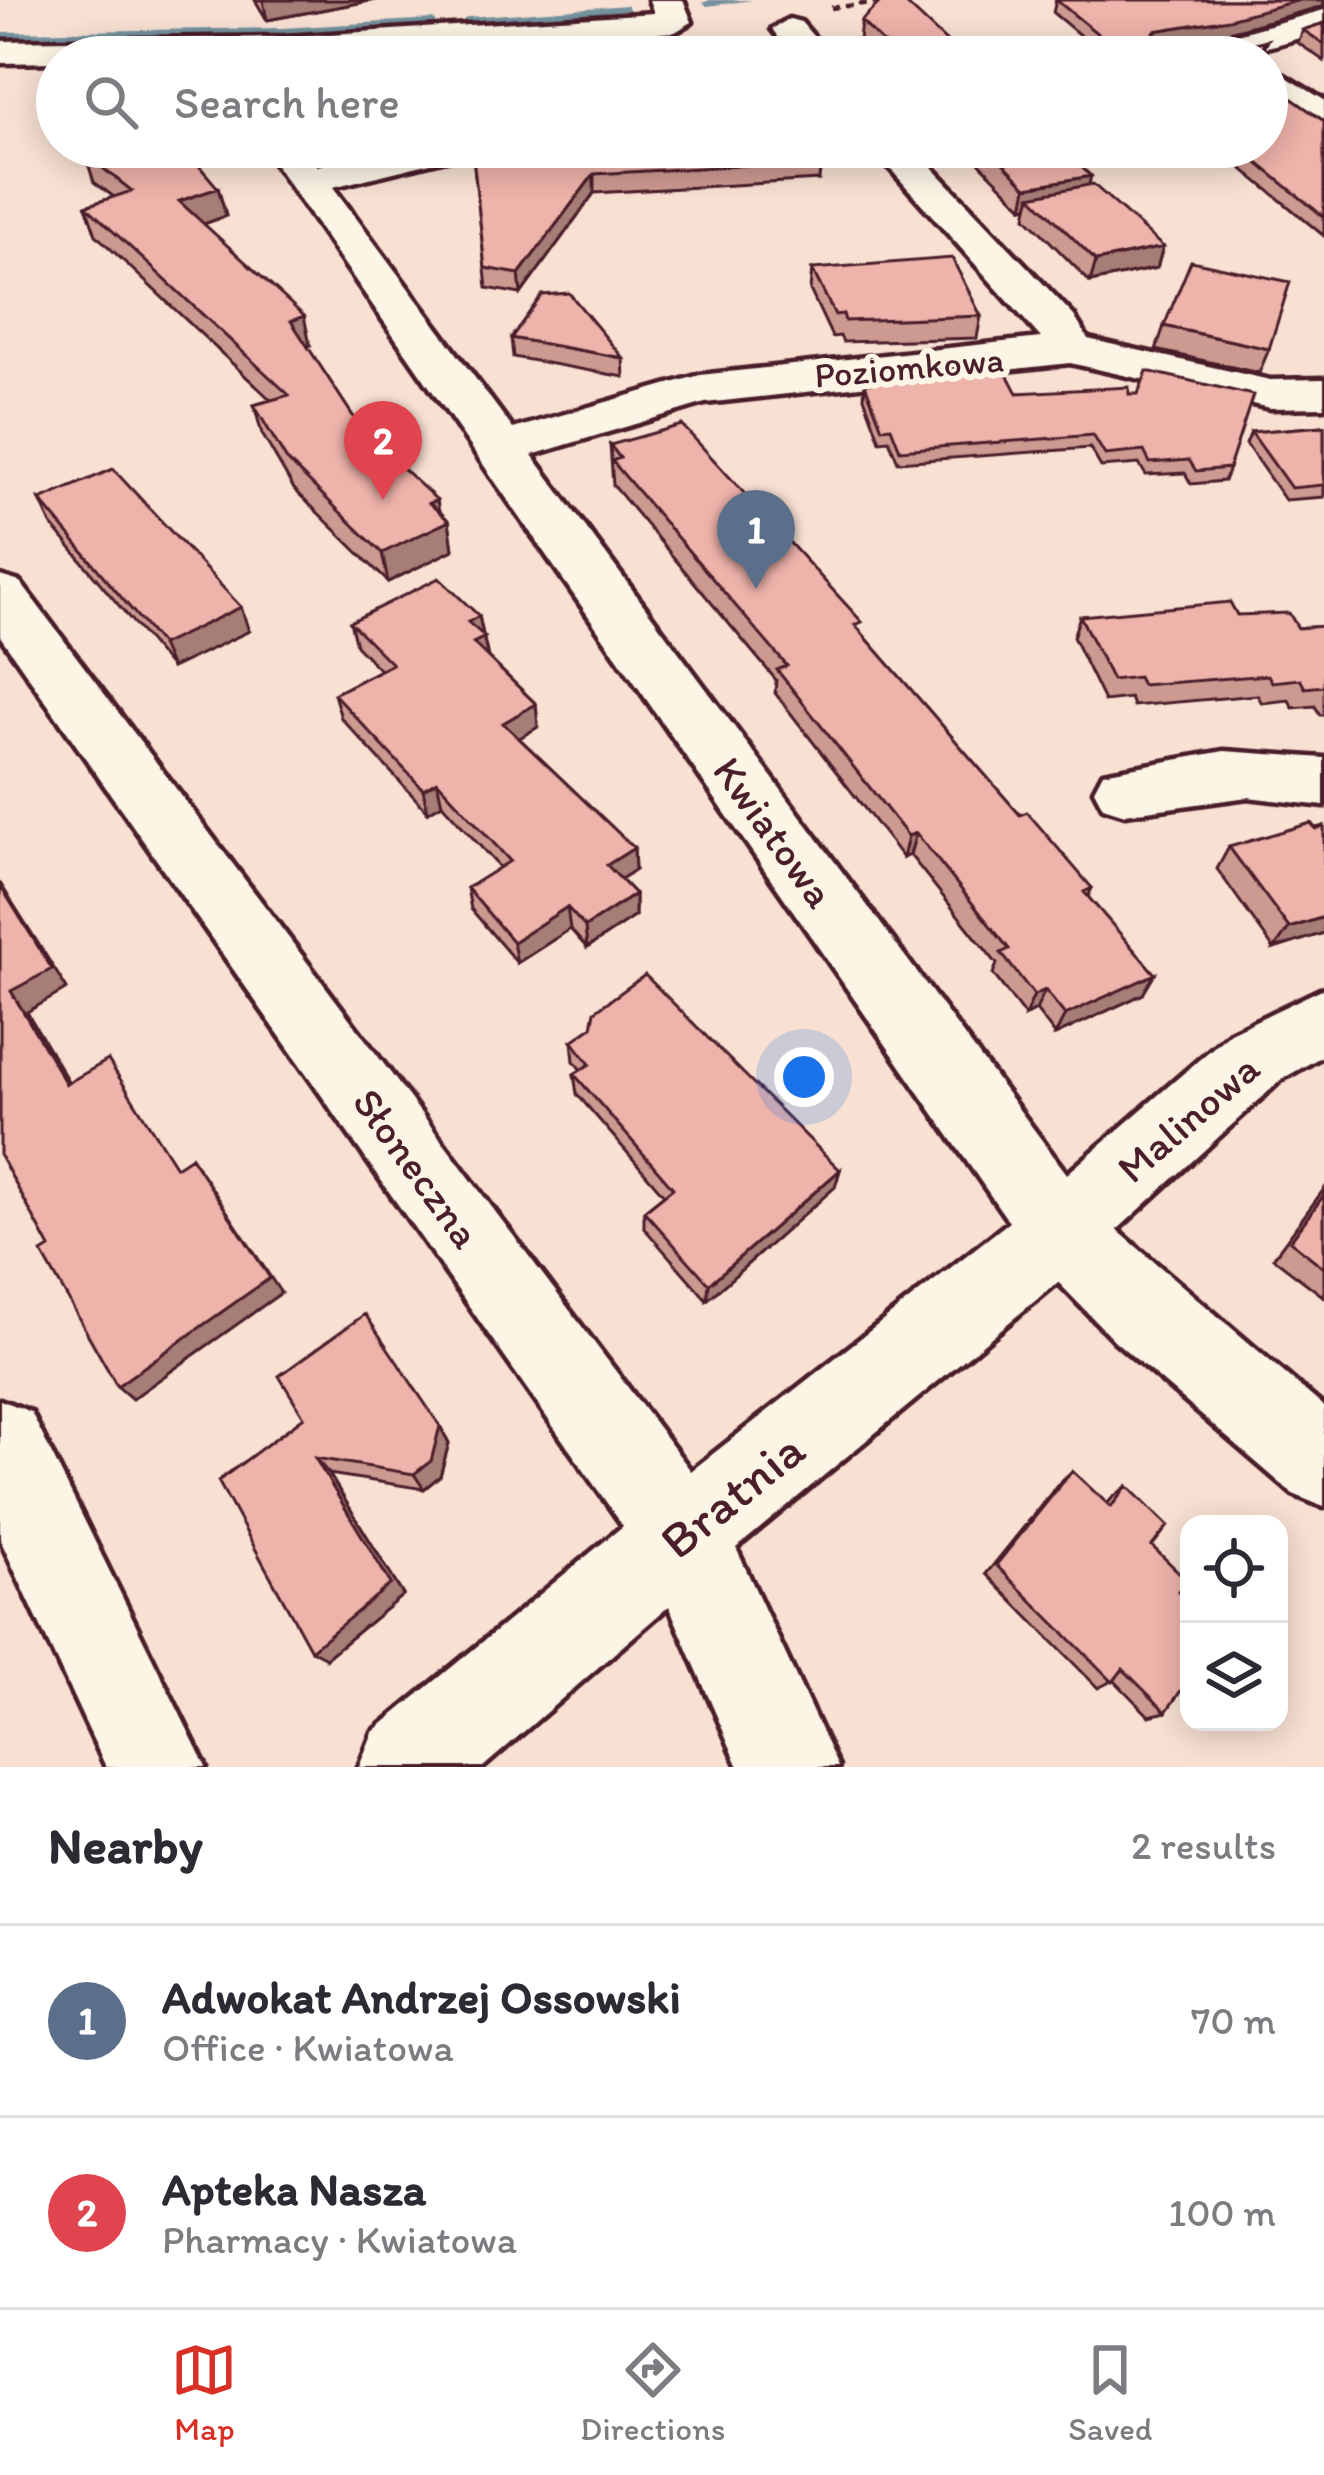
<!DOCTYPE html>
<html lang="en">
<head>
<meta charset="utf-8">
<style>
	:root { --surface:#fff; --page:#f2f2f3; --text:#2b2b33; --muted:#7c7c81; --line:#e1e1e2; --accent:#d93025 }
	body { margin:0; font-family:Itim,sans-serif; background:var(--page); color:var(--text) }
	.controls { position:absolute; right:36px; bottom:36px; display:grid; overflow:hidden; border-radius:24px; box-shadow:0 6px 30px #0003 }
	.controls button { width:108px; height:108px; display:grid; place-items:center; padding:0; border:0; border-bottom:3px solid var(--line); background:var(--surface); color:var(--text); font:60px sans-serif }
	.you { position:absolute; left:804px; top:1077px; width:42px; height:42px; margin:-30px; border:9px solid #fff; border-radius:50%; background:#1a73e8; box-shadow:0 0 0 18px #1a73e833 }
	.badge { display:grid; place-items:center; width:78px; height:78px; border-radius:50%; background:var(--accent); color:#fff; font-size:39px; font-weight:700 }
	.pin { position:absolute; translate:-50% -99px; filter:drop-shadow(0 3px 6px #0008) }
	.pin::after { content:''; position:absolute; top:63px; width:42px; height:36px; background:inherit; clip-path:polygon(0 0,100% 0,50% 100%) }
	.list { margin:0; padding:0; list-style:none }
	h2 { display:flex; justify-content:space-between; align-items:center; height:156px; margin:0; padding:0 48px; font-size:51px }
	h2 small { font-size:39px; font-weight:400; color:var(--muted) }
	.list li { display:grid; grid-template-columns:78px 1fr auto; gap:36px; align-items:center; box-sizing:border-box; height:192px; padding:0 48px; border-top:3px solid var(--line) }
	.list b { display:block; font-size:45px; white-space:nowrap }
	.list p { margin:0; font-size:39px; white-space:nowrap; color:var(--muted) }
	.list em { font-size:39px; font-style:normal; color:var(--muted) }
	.icon { flex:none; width:66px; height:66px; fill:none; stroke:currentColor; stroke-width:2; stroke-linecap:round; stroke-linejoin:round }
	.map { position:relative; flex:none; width:1324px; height:1767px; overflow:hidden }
	.search { position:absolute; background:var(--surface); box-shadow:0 6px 30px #0003; left:36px; right:36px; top:36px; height:132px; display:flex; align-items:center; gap:30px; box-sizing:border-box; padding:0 42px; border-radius:66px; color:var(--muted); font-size:45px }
	.sheet { height:540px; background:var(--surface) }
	nav { display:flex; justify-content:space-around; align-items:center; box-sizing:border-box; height:168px; border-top:3px solid var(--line); background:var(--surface); font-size:33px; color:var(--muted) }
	nav a { display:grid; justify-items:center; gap:6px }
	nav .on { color:var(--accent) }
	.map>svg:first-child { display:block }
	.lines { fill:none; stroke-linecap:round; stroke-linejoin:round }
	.stream { fill:#73919e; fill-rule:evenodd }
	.street-casing { stroke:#4a1f2b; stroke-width:9 }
	.path { stroke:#4a1f2b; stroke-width:4.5; stroke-dasharray:8 6; stroke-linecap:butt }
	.street { fill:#fcf5e5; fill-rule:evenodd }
	.wall { fill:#cd9a92; stroke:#4a1f2b; stroke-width:3 }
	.shaded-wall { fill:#a77d77; stroke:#4a1f2b; stroke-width:3 }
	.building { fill:#eeb3aa; stroke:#4a1f2b; stroke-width:3 }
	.labels { text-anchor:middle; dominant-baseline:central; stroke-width:12; stroke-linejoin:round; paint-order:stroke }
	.far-street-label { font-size:36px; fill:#4a1f2b; stroke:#fcf5e5 }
	.street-label { font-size:42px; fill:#4a1f2b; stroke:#fcf5e5 }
	.near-street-label { font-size:51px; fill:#4a1f2b; stroke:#fcf5e5 }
</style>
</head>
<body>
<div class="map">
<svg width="1324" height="1767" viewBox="0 0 1324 1767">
	<rect width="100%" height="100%" fill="#f8e1d3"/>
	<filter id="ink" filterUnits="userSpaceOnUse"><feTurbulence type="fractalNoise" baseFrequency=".00833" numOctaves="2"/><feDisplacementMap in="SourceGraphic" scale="24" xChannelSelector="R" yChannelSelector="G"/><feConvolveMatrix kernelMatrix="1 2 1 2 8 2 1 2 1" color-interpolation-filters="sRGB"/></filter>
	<g filter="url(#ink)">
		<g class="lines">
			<path class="stream" d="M753,0l-46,6 -5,-3 8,-3z
				M627,5l3,5 -162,13 -5,-3 5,-3z
				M432,19l3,1v4l-152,10 -283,4v-6l283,-4z"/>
			<defs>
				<path id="street" d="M649,0h34l9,22 -17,10 -365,25h-253v5l-57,1v-22l285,-4 369,-24z
					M1324,10v21l-92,26h-85l5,-8 74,-12z
					M789,19l12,3 30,35h-37l-22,-28z
					M1267,65l57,35v29l-13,-3 -44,-33z
					M263,147h40l14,19 82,-19h70l-6,8 -130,32 180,242 187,-54 341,-37 -170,-191h42l161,169 14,23 182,41 54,-1v28l-54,1 -200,-45 -365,40 -173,52 535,719 163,-141 94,-45v67l-42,24 -165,151 207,177v100l-31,-13 -178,-153 -57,-59 -322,266 102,219h-99l-70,-161 -186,161h-124l14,-35 250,-206 -623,-890v-60l20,6 671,889 318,-249z
					M1224,751l100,7v48l-76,-9 -123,17 -22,-7 -9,-17 9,-17z
					M0,1400l31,12 175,355h-100l-106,-228z"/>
			</defs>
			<use href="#street" class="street-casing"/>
			<path class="path" d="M831,8l63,-8"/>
			<use href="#street" class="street"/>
		</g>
		<path class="wall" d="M255,0h120l-108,20z
			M1056,0h268v7l-99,26 -74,12 -1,1 1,2h85l31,-8 -8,17h-153l-53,-44z
			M861,21l102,36h-87l-17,-17z
			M1324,23v38l-26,-18 5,-13z
			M57,83v29l-11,-28z
			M1269,83l55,38v115l-108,-89h51z
			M472,147l349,14 -2,19 -225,13 -73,101 -34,-6z
			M964,147h96l29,38 74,62 -6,21 -67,14 -64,-65 2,-11 -5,1z
			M85,154l133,34 8,28 -23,8 107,121 -3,1 57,87 85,88 4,29 -65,32 -94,-93 -32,-55 -8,-29 17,-5 -175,-165 -10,-29 28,-9 -20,-15z
			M812,269l169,47 -4,22 -134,4 -3,-6 -8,1 -22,-47z
			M1164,326l105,23 -10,24 -103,-23z
			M511,338l112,20 1,19 -111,-20z
			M865,384l152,9 112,1 100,74 -5,13 -33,3 -6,-11 -39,2 -7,-11 -38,3 -11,-19 -192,14 -9,-22 -9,1 -16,-44z
			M1324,426v71l-39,3 -39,-56 5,-12z
			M610,445l250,186 160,184 72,73 -4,9 55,97 -88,41 -19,-25 -11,6 -32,-42 4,-10 -87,-109 -7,3 -128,-165 1,-13 -163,-195z
			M40,500l209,131 -78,37 -120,-144z
			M1237,615l61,13 26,-2v89h-4l-5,-9 -22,2 -4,-8 -27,3 -5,-8 -124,11 -3,-8 -26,3 -31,-64 7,-21z
			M479,616l9,41 48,47 2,23 -19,11 115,110 1,22 -14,9 14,15v22l-48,32 -17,-19 -53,34 -46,-54 -4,-21 33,-20 -58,-64 -14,8 -87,-94 -7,-24 46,-24 -24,-25 -6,-23z
			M1324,826v107l-50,16 -57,-80 12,-22z
			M572,1041l268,129 -5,17 -128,113 -63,-72v-17l20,-16 -87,-101 -3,-20 7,-4 -7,-9z
			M1324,1189v108l-51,-39z
			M304,1417l136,9 9,17 -9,33 -16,13 -95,-15 74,121 -77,63z
			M1072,1471l35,33 6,-7 14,-11 25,60 26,45 -12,121 -17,4 -35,-36 -16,8 -112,-114 74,-92z"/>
		<path class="shaded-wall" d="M263,0h112l-108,20z
			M1300,0h24l-1,6 -98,27 -74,12 -8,10 4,-14 8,-10z
			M1267,40l-8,17h-6z
			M594,174v19l-73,101 -2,-20z
			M1091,176l-5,20h-55l-3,10 -5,1 4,-20z
			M218,188l8,28 -39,14 -8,-29z
			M1163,247l-6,21 -67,14 6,-21z
			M304,316l6,29 -12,5 -7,-29z
			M437,500l4,25 8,-4 4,29 -65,32 -6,-29 47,-50z
			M241,607l8,24 -78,37 -10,-23z
			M479,616l9,44 -11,6 -9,-44z
			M536,704l2,23 -32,19 -3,-23z
			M437,781l5,23 -14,8 -5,-23z
			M916,833l-6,22 -7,3 5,-22z
			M634,848l1,22 -27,17 -1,-22z
			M0,883l67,106 -40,23 54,91 -15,-19 -55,-93z
			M635,894v22l-48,32 -2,-21z
			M567,907l3,22 -53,34 -4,-21z
			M1324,917v16l-50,16 15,-21z
			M1155,974l-12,20 -88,41 10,-20z
			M1045,990l-9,20 -11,6 9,-21z
			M191,1157l90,136 -149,106 -15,-13z
			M840,1170l-5,17 -128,113 2,-16z
			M440,1426l9,17 -9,33 -16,13 -10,-15z
			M315,1458l14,16 74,121 -77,63 -15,-8z"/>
		<path class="building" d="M882,0h20l61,57h-66l-36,-36z
			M1056,0h244l-71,19 -74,12 -8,10 4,7h85l31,-8 -14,17h-127z
			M1324,23v21l-21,-14z
			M765,49l4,8h-135z
			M1267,70l2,13 55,38v96l-86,-70h29z
			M57,83v9l-11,-8z
			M105,147h78l35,41 -39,13 125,115 -13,5 73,112 73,67 -8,3 20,18 -67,32 -96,-94 -32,-54 35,-10 -203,-189 46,-15 -47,-37z
			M472,147h342l7,14 -227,13 -75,100 -34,-6z
			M987,147h73l31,29 -64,11z
			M1093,184l70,63 -67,14 -65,-65z
			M952,258l29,58 -136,5 -2,-7 -8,1 -23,-46z
			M1191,261l99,21 -21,67 -105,-23z
			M569,293l54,65 -112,-20 31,-43z
			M1001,363l16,30 112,-6v7h9l9,-23 106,24 -24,73 -33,3 -7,-11 -39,3 -6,-12 -39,4 -12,-20 -193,15 -9,-23 -9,1 -17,-44 40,-11z
			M682,425l180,197 -7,3 165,190 7,-3 65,76 -8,4 71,82 -90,41 -20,-25 -11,5 -33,-42 8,-4 -93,-116 -8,3 -131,-166 10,-4 -175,-205 8,-3 -10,-13z
			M1324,426v59l-33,3 -40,-56z
			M113,469l128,138 -80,38 -121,-145z
			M439,578l40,38 -11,6 17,15 -12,6 63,61 -33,19 131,125 -27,17 28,29 -50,33 -18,-20 -54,35 -46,-54 43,-27 -73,-80 -14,8 -89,-95 58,-30 -42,-42z
			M1230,602l7,13 52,-2 9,15 26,-2v60l-19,2 -5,-9 -28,3 -4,-7 -126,10 -4,-8 -26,3 -32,-64z
			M1311,823l5,6 8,-3v91l-35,11 -60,-81z
			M0,885l52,84 -41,22 55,93 42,-24 68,107 15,-10 79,121 -153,108 -75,-133 8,-5 -50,-93z
			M645,975l195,195 -131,114 -65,-73 29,-23 -99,-114 16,-10 -18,-23 20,-14 3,-16z
			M1324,1195v73l-34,-27z
			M365,1314l75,112 -9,35 -17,13 -99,-16 76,126 -80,66 -93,-169 86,-64 -25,-41z
			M1072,1471l39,36 16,-21 41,40 -16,20 35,34 -9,11 11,11v77l-23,33 -43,-43 -10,13 -117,-117z"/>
	</g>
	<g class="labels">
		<g class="far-street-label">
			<text transform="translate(909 367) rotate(-5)">Poziomkowa</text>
		</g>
		<g class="street-label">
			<text transform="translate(774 832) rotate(54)">Kwiatowa</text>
			<text transform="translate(1188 1118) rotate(-41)">Malinowa</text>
			<text transform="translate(417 1168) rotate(54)">Słoneczna</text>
		</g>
		<g class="near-street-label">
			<text transform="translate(732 1495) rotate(-39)">Bratnia</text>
		</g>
	</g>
</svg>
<div class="controls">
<button><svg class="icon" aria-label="locate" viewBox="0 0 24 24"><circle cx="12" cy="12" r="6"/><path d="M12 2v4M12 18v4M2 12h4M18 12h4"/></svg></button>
<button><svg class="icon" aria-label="layers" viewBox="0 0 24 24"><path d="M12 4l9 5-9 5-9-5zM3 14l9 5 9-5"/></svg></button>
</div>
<div class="you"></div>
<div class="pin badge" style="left:756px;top:589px;background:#5c6f8a">1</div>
<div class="pin badge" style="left:383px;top:500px;background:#e0444e">2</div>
<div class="search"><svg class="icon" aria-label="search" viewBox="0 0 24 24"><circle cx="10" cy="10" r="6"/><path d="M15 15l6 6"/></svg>Search here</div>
</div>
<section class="sheet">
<h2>Nearby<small>2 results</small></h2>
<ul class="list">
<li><span class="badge" style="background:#5c6f8a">1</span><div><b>Adwokat Andrzej Ossowski</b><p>Office · Kwiatowa</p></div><em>70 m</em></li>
<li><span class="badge" style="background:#e0444e">2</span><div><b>Apteka Nasza</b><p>Pharmacy · Kwiatowa</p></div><em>100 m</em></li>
</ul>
</section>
<nav>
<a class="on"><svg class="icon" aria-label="map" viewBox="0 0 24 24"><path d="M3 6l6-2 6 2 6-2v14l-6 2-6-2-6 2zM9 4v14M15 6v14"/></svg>Map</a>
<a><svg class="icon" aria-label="directions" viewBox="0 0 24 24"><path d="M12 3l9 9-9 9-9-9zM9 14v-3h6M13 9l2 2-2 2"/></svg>Directions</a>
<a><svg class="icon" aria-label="saved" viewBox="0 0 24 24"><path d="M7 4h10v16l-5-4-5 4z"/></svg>Saved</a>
</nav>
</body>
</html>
